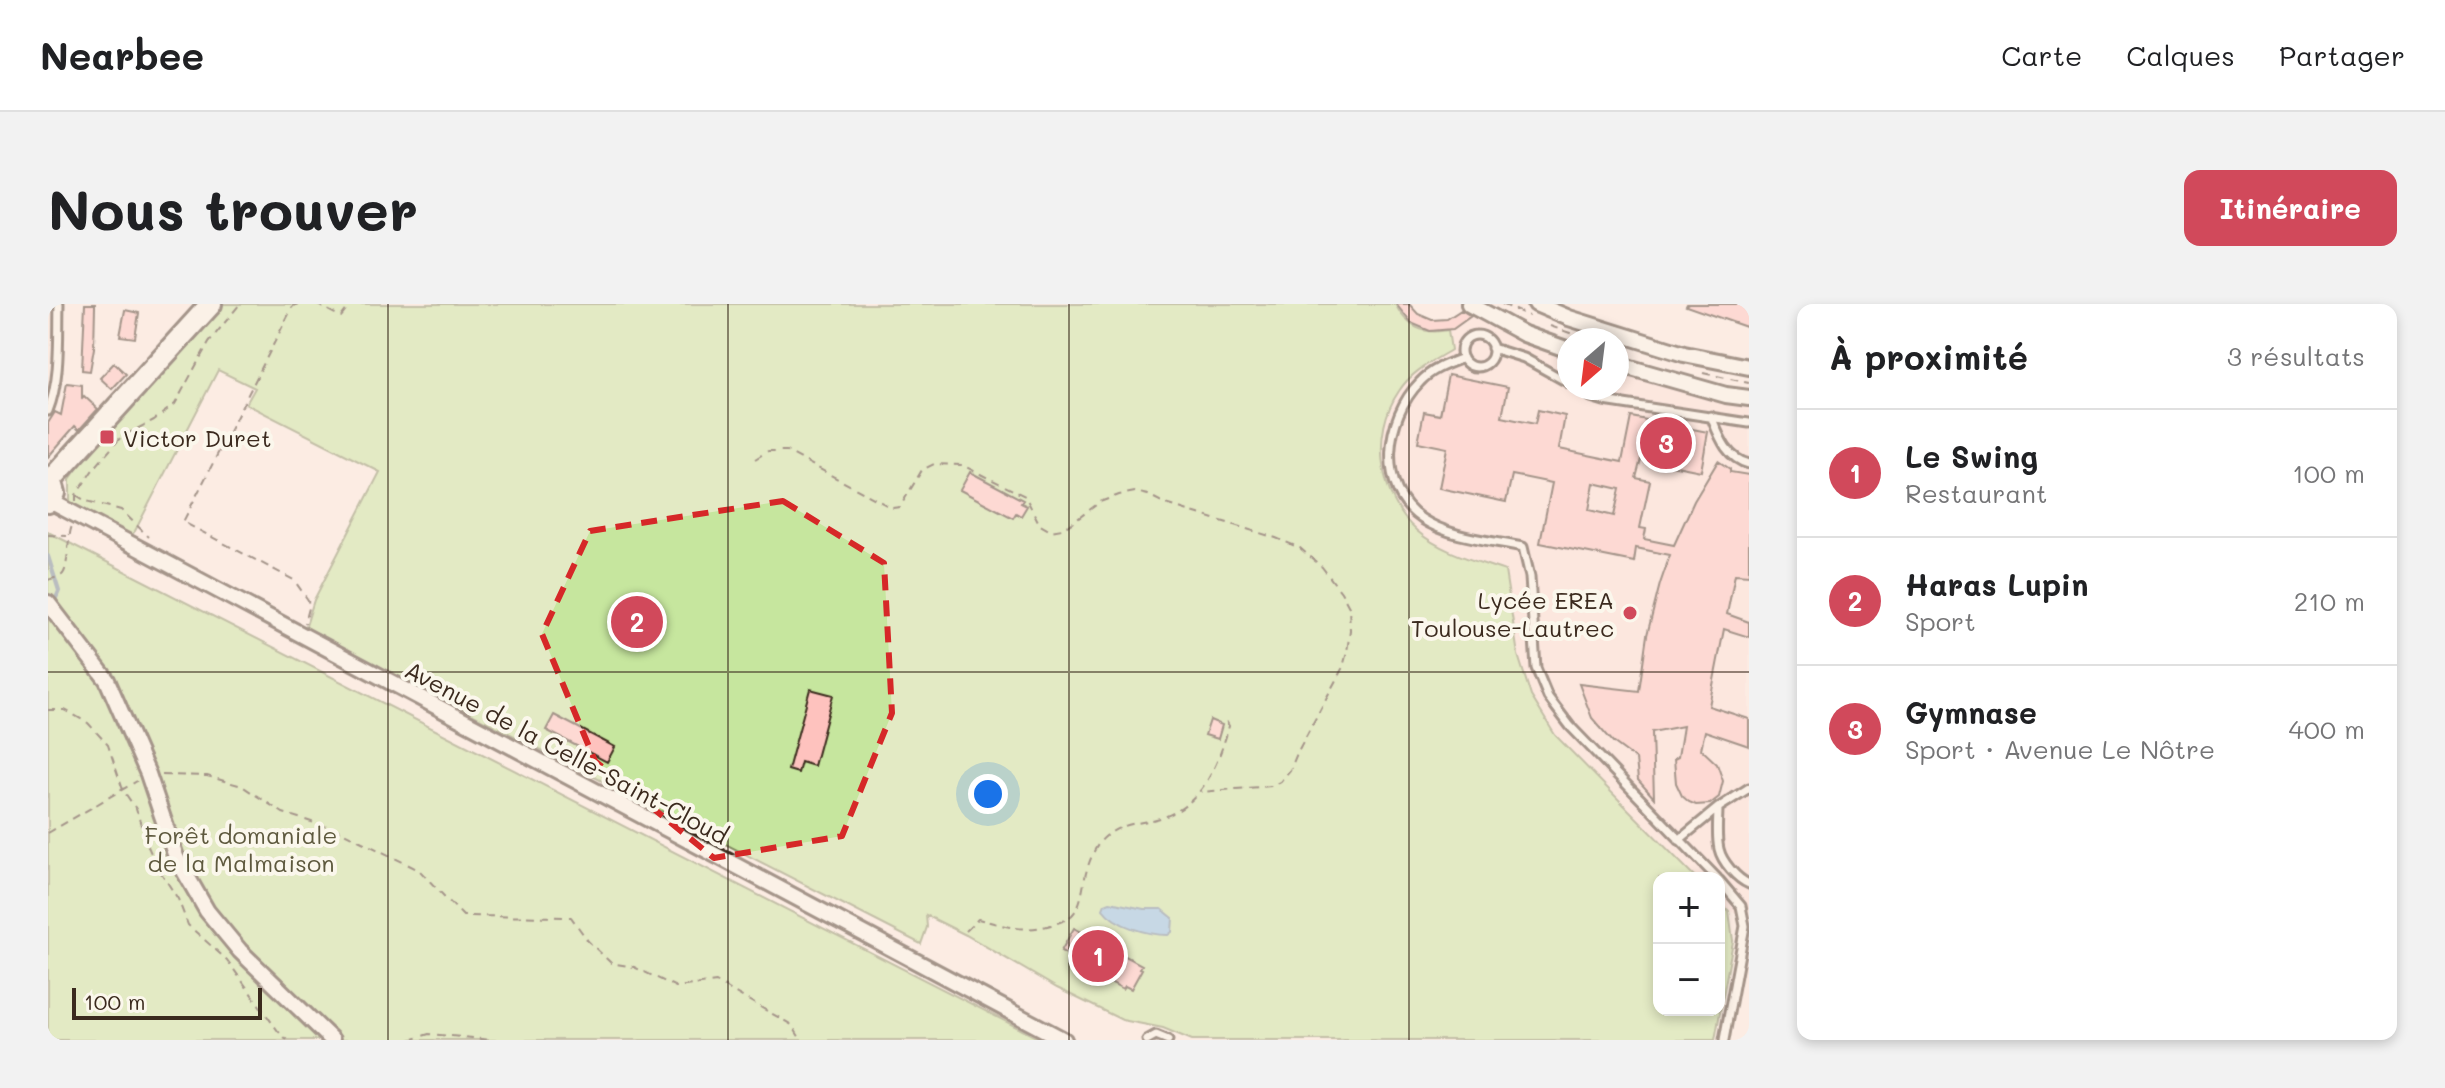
<!DOCTYPE html>
<html lang="fr">
<head>
<meta charset="utf-8">
<style>
	:root { --surface:#fff; --page:#f2f2f2; --text:#202124; --muted:#757577; --line:#e0e0e0; --accent:#d1495b }
	body { margin:0; font-family:Mali,sans-serif; background:var(--page); color:var(--text) }
	.controls { position:absolute; right:24px; bottom:24px; display:grid; overflow:hidden; border-radius:16px; box-shadow:0 4px 12px #0003 }
	.controls button { width:72px; height:72px; display:grid; place-items:center; padding:0; border:0; border-bottom:2px solid var(--line); background:var(--surface); color:var(--text); font:40px sans-serif }
	.compass { position:absolute; left:1509px; top:24px; width:72px; height:72px; border-radius:50%; background:var(--surface); box-shadow:0 4px 12px #0003; rotate:208deg }
	.scale { position:absolute; left:24px; bottom:20px; width:190px; box-sizing:border-box; padding-left:8px; border:4px solid #3b2a1e; border-top:0; font-size:22px; line-height:28px; white-space:nowrap; color:#3b2a1e; -webkit-text-stroke:6px #fbf7ec; paint-order:stroke }
	.you { position:absolute; left:940px; top:490px; width:28px; height:28px; margin:-20px; border:6px solid #fff; border-radius:50%; background:#1a73e8; box-shadow:0 0 0 12px #1a73e833 }
	.badge { display:grid; place-items:center; width:52px; height:52px; border-radius:50%; background:var(--accent); color:#fff; font-size:26px; font-weight:700 }
	.pin { position:absolute; translate:-50% -50%; border:4px solid #fff; box-shadow:0 2px 8px #0006 }
	.list { margin:0; padding:0; list-style:none }
	h2 { display:flex; justify-content:space-between; align-items:center; height:104px; margin:0; padding:0 32px; font-size:34px }
	h2 small { font-size:26px; font-weight:400; color:var(--muted) }
	.list li { display:grid; grid-template-columns:52px 1fr auto; gap:24px; align-items:center; box-sizing:border-box; height:128px; padding:0 32px; border-top:2px solid var(--line) }
	.list b { display:block; font-size:30px; white-space:nowrap }
	.list p { margin:0; font-size:26px; white-space:nowrap; color:var(--muted) }
	.list em { font-size:26px; font-style:normal; color:var(--muted) }
	.map { position:relative; flex:none; width:1701px; height:736px; overflow:hidden; border-radius:16px }
	header { display:flex; align-items:center; gap:48px; box-sizing:border-box; height:112px; padding:0 40px; background:var(--surface); border-bottom:2px solid var(--line) }
	header strong { font-size:38px }
	nav { display:flex; gap:44px; margin-inline-start:auto; font-size:28px }
	.intro { display:flex; align-items:center; justify-content:space-between; box-sizing:border-box; height:192px; padding:0 48px }
	h1 { margin:0; font-size:56px }
	.button { padding:20px 36px; border-radius:16px; background:var(--accent); color:#fff; font-size:28px; font-weight:700 }
	main { display:flex; gap:48px; padding:0 48px }
	aside { flex:1; background:var(--surface); border-radius:16px; box-shadow:0 4px 12px #0003 }
	.map>svg:first-child { display:block }
	.built { fill:#fddfd8 }
	.green { fill:#c6e69e; stroke:#80885e; stroke-width:2 }
	.water { fill:#87bfe6; stroke:#698396; stroke-width:2 }
	.lines { fill:none; stroke-linecap:round; stroke-linejoin:round }
	.stream { stroke:#698396; stroke-width:4 }
	.building { fill:#fec2be; stroke:#3b2a1e; stroke-width:2; fill-rule:evenodd }
	.lane-casing { stroke:#3b2a1e; stroke-width:13 }
	.street-casing { stroke:#3b2a1e; stroke-width:20 }
	.secondary-casing { stroke:#3b2a1e; stroke-width:26 }
	.path { stroke:#3b2a1e; stroke-width:2; stroke-dasharray:8 6; stroke-linecap:butt }
	.lane { stroke:#fbf7ec; stroke-width:7 }
	.street { stroke:#fbf7ec; stroke-width:14 }
	.secondary { stroke:#fbf7ec; stroke-width:20 }
	.marked { fill:none; stroke:#d62828; stroke-width:6; stroke-dasharray:16 10; stroke-linejoin:round }
	.grid { fill:none; stroke:#3b2a1e; stroke-width:2; stroke-opacity:0.55 }
	.poi-dot { fill:#d1495b; stroke:#fbf7ec; stroke-width:3 }
	.labels { text-anchor:middle; dominant-baseline:central; stroke-width:8; stroke-linejoin:round; paint-order:stroke }
	.poi-label { font-size:24px; fill:#3b2a1e; stroke:#fbf7ec; text-anchor:start }
	.street-label { font-size:24px; fill:#3b2a1e; stroke:#fbf7ec }
	.park-label { font-size:24px; fill:#5e593e; stroke:#fbf7ec }
</style>
</head>
<body>
<header>
<strong>Nearbee</strong>
<nav><a>Carte</a><a>Calques</a><a>Partager</a></nav>
</header>
<div class="intro"><h1>Nous trouver</h1><a class="button">Itinéraire</a></div>
<main>
<div class="map">
<svg width="1701" height="736" viewBox="0 0 1701 736">
	<rect width="100%" height="100%" fill="#fcece3"/>
	<filter id="ink" filterUnits="userSpaceOnUse"><feTurbulence type="fractalNoise" baseFrequency=".0125" numOctaves="2"/><feDisplacementMap in="SourceGraphic" scale="16" xChannelSelector="R" yChannelSelector="G"/><feConvolveMatrix kernelMatrix="1 2 1 2 8 2 1 2 1" color-interpolation-filters="sRGB"/></filter>
	<g filter="url(#ink)">
		<path class="built" d="M1423,12l98,45v27h48v-14l94,26 38,5v512l-20,-6 -10,-10v-23h-23l-141,-143 -24,-39 -13,-41 -13,-83 -70,-28 -18,-13 -23,-29 -8,-20 -5,-35 4,-24 13,-31 21,-23 32,-19 -3,-20 13,-5z"/>
		<path class="green" d="M173,0h1174c12,23 28,31 53,26l3,20c-20,12 -40,22 -52,41 -29,42 -20,107 18,140 24,21 59,30 88,40l13,84 13,41 24,39 141,143h-37v132h60v-109l10,10 4,30 -18,99h-523l-29,-12 -41,-8 -65,-32 -91,-53 -40,-20 1,12 -6,17 -616,-315 9,-29 66,-128 -134,-68 9,-16 -37,-18 -83,161 -7,8 -58,-32v-28l25,-35z
			M0,228l994,508h-994z"/>
		<path class="water" d="M1062,598l34,7h18l11,9 -1,14 -4,3c-20,0 -53,-9 -65,-26l2,-5z"/>
		<g class="lines">
			<path class="stream" d="M0,252l11,35 -5,12"/>
		</g>
		<path class="building" d="M37,0h10v3l-1,41 -4,23 -8,-1z
			M1348,0h13l9,10 14,6 15,-1 14,-9 10,6 -18,13 -23,2 -19,-8z
			M1639,0h58v2l4,2v20l-63,-22z
			M77,6l14,3 -4,25 -15,-2z
			M66,59l12,11 -14,15 -12,-11z
			M1400,71l60,12 -6,30 33,7 3,-14 27,6 -6,33 63,13 9,-45 77,15 -7,39 -60,-12 -5,19 14,3 -10,47 6,1 -2,10 30,6 20,-44 24,-40 12,8v3l19,3v100l-14,-1 -8,40 22,8v15l-25,-8 -15,77 40,13v27l-44,-15 -4,18 16,15 6,17 -4,16 -9,7 -14,1 -7,-3 -7,-6 -6,-13 -2,-24 4,-2 5,-31 -31,6 2,66 -16,-18 -2,-21 -23,-17 -21,-24 -13,-34 60,7 8,-56 13,-51 10,-29 -34,-7 -2,14 -94,-19 12,-60 -40,-8 -6,27 -67,-14 8,-40 -29,-6 6,-30 16,3zM1546,179l26,6 -6,27 -25,-6z
			M19,79l15,2v13l2,-2 14,13 -19,21 -4,-4 -27,31v-34l7,-11 6,3z
			M922,168l53,28 -2,3 6,3 -6,10 -5,-3 -3,5 -53,-28z
			M762,385l23,6 -19,71 -13,-4 -3,11 -10,-3z
			M506,411l61,32 -8,15 -61,-32z
			M1162,416l12,5 -4,14 -13,-4z
			M1026,624l68,37 -2,3 2,1 -11,20 -6,-3 -2,3 -15,-8 2,-3 -49,-27z"/>
		<g class="lines">
			<defs>
				<path id="lane" d="M1413 47a16 16 0 1 1 32 0a16 16 0 1 1-32 0Z
					M1444,44l32,10 45,25
					M1415,54c-16,6 -31,11 -43,24 -35,35 -44,107 2,137 29,19 67,21 101,28l7,30 6,91 12,29 22,29 147,152
					M1528,84l15,9 13,4 145,22
					M0,107c13,-33 10,-73 11,-107
					M1663,112c8,20 15,42 38,48
					M1670,504c0,13 -2,28 1,41 3,13 18,30 30,35
					M1631,536l39,-32 31,-20
					M1671,576l22,26 4,20 -21,114
					M1099,736l9,-5 12,5"/>
				<path id="street" d="M1421,0l55,30 45,16
					M1488,0l33,14 115,36 65,13
					M1569,60l109,31 23,3
					M2,197l1014,539
					M0,299l59,77 41,94 28,83 31,54 33,40 92,89"/>
				<path id="secondary" d="M0,178l5,4 2,7 -7,9
					M1,178l162,-178"/>
			</defs>
			<use href="#lane" class="lane-casing"/>
			<use href="#street" class="street-casing"/>
			<use href="#secondary" class="secondary-casing"/>
			<path class="path" d="M250,0l-5,2 -110,216 111,58 14,20 1,8 -4,15
				M268,0l25,13 10,-13
				M1454,0l27,12
				M1502,22l40,14
				M1655,69l46,10
				M707,155l13,-8h18l106,57 8,-1 22,-37 12,-6 28,1 63,31 15,29 11,6 11,-2 10,-6 28,-21 19,-7 16,-3 13,3 18,9 110,34 24,10 22,19 19,25 8,15 1,23 -3,22 -4,15 -45,84 -8,19 -10,12 -9,4 -70,6
				M28,191l10,6 35,9 28,27
				M28,197v-6l16,-24 29,-34 33,-17 21,-16 34,-62 31,-38
				M0,231l19,1
				M0,276c5,-2 10,-2 14,-5 7,-5 5,-38 10,-49
				M0,406h17l23,13 20,22 15,45 13,19 11,35 9,21 22,34 10,26 39,35 51,71 9,9
				M114,471l45,1 35,10 41,27 57,18 79,39 44,46 108,1 17,24 23,22 23,4 42,20 40,-5 76,43 9,15
				M0,529l89,-52
				M918,627l12,-12c28,7 44,14 73,6 7,-2 17,-5 22,-11 9,-10 10,-29 13,-41 4,-14 9,-28 20,-37 15,-12 28,-12 46,-16 48,-9 65,-52 77,-94l-4,-7
				M362,736l19,-6 64,6"/>
			<use href="#lane" class="lane"/>
			<use href="#street" class="street"/>
			<use href="#secondary" class="secondary"/>
		</g>
	</g>
	<path d="M0 0H1701V736H0ZM735,197l101,62 8,150 -50,123 -128,22 -119,-97 -53,-127 48,-103z" fill="#fcece3" fill-opacity=".55" fill-rule="evenodd"/>
	<path class="marked" d="M735,197l101,62 8,150 -50,123 -128,22 -119,-97 -53,-127 48,-103z"/>
	<path class="grid" d="M340,0v736M680,0v736M1021,0v736M1361,0v736M0,368h1701"/>
	<g class="poi-dot">
		<rect x="51" y="125" width="16" height="16" rx="4"/>
		<circle cx="1582" cy="309" r="8"/>
	</g>
	<g class="labels">
		<g class="poi-label">
			<text x="75" y="133">Victor Duret</text>
			<text x="1566" y="295" text-anchor="end">Lycée EREA<tspan x="1566" dy="28">Toulouse-Lautrec</tspan></text>
		</g>
		<g class="street-label">
			<text transform="translate(519 448) rotate(28)">Avenue de la Celle-Saint-Cloud</text>
		</g>
		<g class="park-label">
			<text x="193" y="530">Forêt domaniale<tspan x="193" dy="28">de la Malmaison</tspan></text>
		</g>
	</g>
</svg>
<div class="controls">
<button>+</button>
<button>−</button>
</div>
<svg class="compass" viewBox="-18 -18 36 36"><path d="M0-13l5 13h-10z" fill="#e53935"/><path d="M0 13l5-13h-10z" fill="#757577"/></svg>
<div class="scale">100 m</div>
<div class="you"></div>
<div class="pin badge" style="left:1050px;top:652px">1</div>
<div class="pin badge" style="left:589px;top:318px">2</div>
<div class="pin badge" style="left:1618px;top:139px">3</div>
</div>
<aside>
<h2>À proximité<small>3 résultats</small></h2>
<ul class="list">
<li><span class="badge">1</span><div><b>Le Swing</b><p>Restaurant</p></div><em>100 m</em></li>
<li><span class="badge">2</span><div><b>Haras Lupin</b><p>Sport</p></div><em>210 m</em></li>
<li><span class="badge">3</span><div><b>Gymnase</b><p>Sport · Avenue Le Nôtre</p></div><em>400 m</em></li>
</ul>
</aside>
</main>
</body>
</html>
